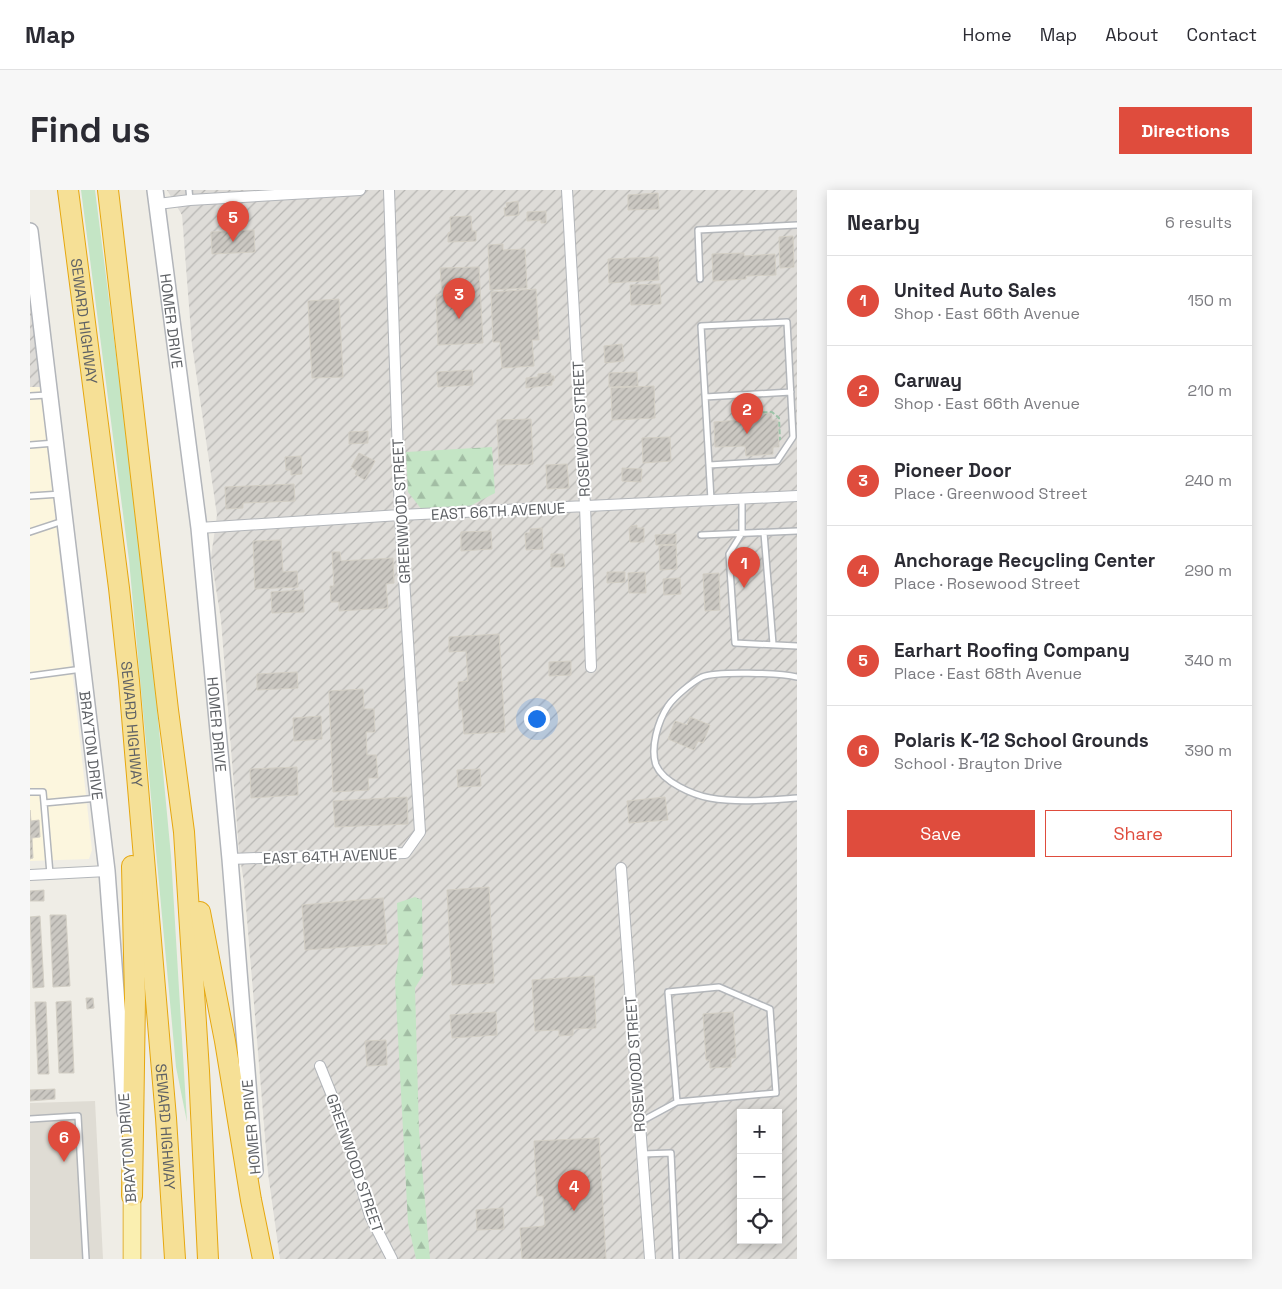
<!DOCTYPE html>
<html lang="en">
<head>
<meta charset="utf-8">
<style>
	:root { --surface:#fff; --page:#f7f7f7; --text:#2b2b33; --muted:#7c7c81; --line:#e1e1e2; --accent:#df4c3d }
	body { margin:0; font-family:"Space Grotesk",sans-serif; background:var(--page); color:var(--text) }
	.controls { position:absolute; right:15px; bottom:15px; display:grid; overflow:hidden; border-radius:0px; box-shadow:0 2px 12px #0003 }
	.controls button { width:45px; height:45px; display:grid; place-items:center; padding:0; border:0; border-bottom:1px solid var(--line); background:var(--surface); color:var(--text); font:25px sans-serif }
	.you { position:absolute; left:506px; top:528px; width:18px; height:18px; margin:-12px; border:4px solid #fff; border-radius:50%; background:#1a73e8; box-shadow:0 0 0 8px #1a73e833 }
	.badge { display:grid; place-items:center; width:32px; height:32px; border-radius:50%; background:var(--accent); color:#fff; font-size:16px; font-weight:700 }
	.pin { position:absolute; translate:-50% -41px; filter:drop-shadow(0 1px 2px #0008) }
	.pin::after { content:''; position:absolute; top:26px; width:18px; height:15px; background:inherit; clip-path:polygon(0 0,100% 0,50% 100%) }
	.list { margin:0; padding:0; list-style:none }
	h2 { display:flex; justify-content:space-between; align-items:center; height:65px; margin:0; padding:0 20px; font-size:21px }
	h2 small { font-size:16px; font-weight:400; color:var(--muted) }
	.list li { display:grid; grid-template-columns:32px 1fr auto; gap:15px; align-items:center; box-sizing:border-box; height:90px; padding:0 20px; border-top:1px solid var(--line) }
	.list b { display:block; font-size:19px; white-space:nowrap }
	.list p { margin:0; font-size:16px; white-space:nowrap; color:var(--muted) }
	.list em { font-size:16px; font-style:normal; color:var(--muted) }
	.actions { display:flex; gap:10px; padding:15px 20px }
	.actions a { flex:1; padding:11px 0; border:1px solid var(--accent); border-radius:0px; text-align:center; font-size:18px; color:var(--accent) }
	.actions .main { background:var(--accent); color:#fff }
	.icon { flex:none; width:28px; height:28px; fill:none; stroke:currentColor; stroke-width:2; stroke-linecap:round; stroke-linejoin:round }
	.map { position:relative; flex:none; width:767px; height:1069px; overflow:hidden; border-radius:0px }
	header { display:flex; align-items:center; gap:30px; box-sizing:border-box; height:70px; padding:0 25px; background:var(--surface); border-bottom:1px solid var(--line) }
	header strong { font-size:24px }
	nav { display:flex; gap:28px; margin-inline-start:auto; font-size:18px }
	.intro { display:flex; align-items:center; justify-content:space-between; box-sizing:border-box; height:120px; padding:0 30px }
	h1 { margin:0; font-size:35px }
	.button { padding:12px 22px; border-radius:0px; background:var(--accent); color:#fff; font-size:18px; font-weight:700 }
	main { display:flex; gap:30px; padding:0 30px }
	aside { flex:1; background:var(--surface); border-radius:0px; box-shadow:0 2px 12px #0003 }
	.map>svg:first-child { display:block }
	.commercial { fill:#fcf6de }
	.industrial { fill:url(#industrial-furrows); fill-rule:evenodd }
	.education { fill:#dfdcd4 }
	.green { fill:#c4e5c5 }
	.forest { fill:url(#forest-firs) }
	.building { fill:url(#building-hatch); stroke:#d3cfc5 }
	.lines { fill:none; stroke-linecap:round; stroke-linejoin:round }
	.lane-casing { stroke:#b3b6ba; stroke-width:8 }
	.street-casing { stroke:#b3b6ba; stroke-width:12 }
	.secondary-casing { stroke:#b2b5ba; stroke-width:18 }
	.primary-casing { stroke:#e9c665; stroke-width:19 }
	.highway-casing { stroke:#e6a70f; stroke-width:22 }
	.path { stroke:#9cc3a8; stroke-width:2; stroke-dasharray:5 2.5; stroke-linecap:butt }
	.lane { stroke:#fff; stroke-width:5 }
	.street { stroke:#fff; stroke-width:10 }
	.secondary { stroke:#fff; stroke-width:15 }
	.primary { stroke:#faefb0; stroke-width:16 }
	.highway { stroke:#f6e096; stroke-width:20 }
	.labels { text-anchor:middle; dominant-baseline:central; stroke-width:4; stroke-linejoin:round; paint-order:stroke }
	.street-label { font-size:15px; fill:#5e6165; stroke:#fff }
</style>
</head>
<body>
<header>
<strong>Map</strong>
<nav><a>Home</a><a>Map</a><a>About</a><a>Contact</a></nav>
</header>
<div class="intro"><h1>Find us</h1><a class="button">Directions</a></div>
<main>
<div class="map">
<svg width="767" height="1069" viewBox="0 0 767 1069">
	<defs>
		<pattern id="industrial-furrows" width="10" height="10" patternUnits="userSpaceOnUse" patternTransform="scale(1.25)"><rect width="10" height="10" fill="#dedcd8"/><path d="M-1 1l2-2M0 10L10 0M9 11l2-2" fill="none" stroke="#b7b6b3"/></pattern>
		<pattern id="forest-firs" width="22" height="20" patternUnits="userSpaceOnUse" patternTransform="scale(1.25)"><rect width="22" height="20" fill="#c4e5c5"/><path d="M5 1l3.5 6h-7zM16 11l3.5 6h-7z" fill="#a2bda4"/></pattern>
		<pattern id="building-hatch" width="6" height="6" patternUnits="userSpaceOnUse" patternTransform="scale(1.25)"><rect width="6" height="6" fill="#cbc8c2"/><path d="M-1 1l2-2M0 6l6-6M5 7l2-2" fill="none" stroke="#a8a6a1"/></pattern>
	</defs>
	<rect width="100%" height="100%" fill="#efede6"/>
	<path class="commercial" d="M0,197h11l51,463 -3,9 -59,2z"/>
	<path class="industrial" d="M137,0h630v1069h-517l-12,-86 -24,-290 -5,-32 -18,-231 -10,-63 6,-42 -25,-170 -10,-130zM711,923h37v127h-37z
		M0,80l11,117h-11z"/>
	<path class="education" d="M65,911l8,158h-73v-156z"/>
	<path class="green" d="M51,0h14l50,391 26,275 16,266 -11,-55 -47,-507z"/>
	<path class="forest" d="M462,257l3,46 -25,13 -48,4 -14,-18 -2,-40z
		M385,707l7,3 1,75 -8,13 4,143 11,128h-14l-8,-36 -13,-242 4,-29 -2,-49z"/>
	<path class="building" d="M628,3l1,16 -31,1v-15z
		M488,11l1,14 -14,1 -1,-8 3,-1 -1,-4z
		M516,21v12h-5v-3l-14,1v-9z
		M441,26l1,15h4v10l-28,1v-9l3,-1 -1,-15z
		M224,40l1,22 -43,2 -1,-22z
		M763,46l1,31 -14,1 -1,-31z
		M473,54v6l22,-1 2,39 -37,2 -2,-45z
		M714,63v3l31,-2 1,21 -30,1v3l-33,2 -1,-27z
		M628,67l1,23 -50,3 -1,-24z
		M449,77l4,76 -45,2 -2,-50h6l-2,-27z
		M630,94l1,20 -30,1 -1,-20z
		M506,99l3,51h-7l2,26 -32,2 -2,-26h-7l-2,-50z
		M309,109l4,78 -31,1 -4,-77z
		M592,154l2,17 -19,2 -1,-17z
		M442,180l1,15 -35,2 -1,-15z
		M607,182l1,14 -29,1v-14z
		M521,183v3h3v5h-2v4l-26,3v-10l12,-1v-3z
		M624,196l1,32 -43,2 -1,-32z
		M742,223v7h6l1,27h-6v7l-27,2 -1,-10 -30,1 -1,-25 24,-2 -1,-6z
		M501,229l2,45 -34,1 -2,-45z
		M338,241v12l-19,1v-12z
		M640,247l1,24 -28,2 -1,-25z
		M329,263l16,8 -10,19 -10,-6 2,-3 -6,-4z
		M271,266l1,18 -11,1v-5h-5l-1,-13z
		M537,274l2,24 -22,1 -1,-24z
		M592,278l20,1 -1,13 -19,-1z
		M264,294l1,17 -52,2v5l-17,1 -1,-22z
		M607,335v3h7v14h-14l-1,-14h2v-2z
		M512,338l1,21 -17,1 -1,-17h5v-4z
		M461,341l1,18 -31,2v-19z
		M646,344v10l-20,1 -1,-10z
		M251,350l2,32 14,-1 1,16 -43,2 -2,-48z
		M646,355l1,24 -17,1 -1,-24z
		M302,362h8l1,9 52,-3 1,25 -8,1 2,24 -49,3v-9h-8l-1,-16h4z
		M521,364h12l2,13h-14z
		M577,382h18v10l-18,1z
		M615,382l1,21h-17l-1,-20z
		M689,383l1,37 -15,1 -2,-37z
		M650,388l1,16 -17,1 -1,-16z
		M273,400l1,22 -32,1 -1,-21z
		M469,444l6,98 -41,2 -2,-25h-3l-1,-27 10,-1 -2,-30 -17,1v-15z
		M541,471v14l-22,1v-14z
		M267,482l1,16 -41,2v-16z
		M333,499l1,20h10l1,23h-9l1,23h9l2,23h-10l1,12 -36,2 -4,-101z
		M291,526l1,23 -28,2 -1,-23z
		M660,527l20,8 -7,18 -5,-2 -4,9 -26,-11 7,-18 12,4z
		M267,577l1,28 -47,3 -1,-29z
		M450,579l1,17 -23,1 -1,-17z
		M377,607l1,27 -73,3 -2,-26z
		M635,607l3,23 -39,3 -2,-22z
		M0,620l1,11 8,-1 1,17 -8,1 1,20 -3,1z
		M459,697l5,96 -42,2 -5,-95z
		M14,700v11h-14v-10z
		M353,708l4,46 -82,6 -3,-45z
		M20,725h16l4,71 -17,1z
		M10,726l4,71 -11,1 -3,-71z
		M564,786l2,52 -23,1v6l-14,1v-6l-24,1 -3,-51z
		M56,808h7l1,10 -7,1z
		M41,811l3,72h-15l-3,-71z
		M5,812h11l3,72h-11z
		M466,822l1,23 -45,3 -2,-23z
		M703,822l3,46h-5v9l-21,1v-8h-4l-3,-46z
		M356,850l1,25 -20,1 -2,-25z
		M25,899v10l-25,2v-11z
		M569,948l7,121h-84l-2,-31 25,-2 -2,-30h-6l-3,-55z
		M473,1018l1,21 -27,1 -1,-20z"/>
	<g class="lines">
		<defs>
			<path id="lane" d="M159,0l1,10
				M670,89l-2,-49 99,-5
				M0,206l17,-1
				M675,207l86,-5
				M0,255l25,-2
				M679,275l68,-4 16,-24 -6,-115 -86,4 10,174
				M0,306l31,-2
				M712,308v35l-13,21 6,89 62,3
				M0,342l33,-11
				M734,343l9,111
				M671,345l96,-4
				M0,486l52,-7
				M767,487c-16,-4 -81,-6 -95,0 -10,5 -28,20 -34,29 -10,15 -18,42 -12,59 7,17 37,30 54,33 28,5 58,2 87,0
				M0,602h13l1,11
				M20,684l-6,-71 54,-5
				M0,929l48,-3 8,143
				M610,932l37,-20 99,-9 -6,-84 -51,-22 -51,5 9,110
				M612,964l29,-1 5,106"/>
			<path id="street" d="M537,0l18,316 6,161
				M128,14l32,-4 170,-10
				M169,338l201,-13 397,-19
				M200,669l175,-6 15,-21 -20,-317 -11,-325
				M591,678l29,391
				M0,685l77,-4
				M290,876l21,52 29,98 22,43"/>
			<g id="secondary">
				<path id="s1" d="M125,0l44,338 31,331 25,312"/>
				<path id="s2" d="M0,41l77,640 18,241"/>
			</g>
			<path id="primary" d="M102,1006v63"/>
			<g id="highway">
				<path id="s3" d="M38,0l51,398 10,93 37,437 9,141"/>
				<path d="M78,0l60,520 16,122 15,239 9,188"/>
				<path d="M170,722l25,129 26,159 12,59"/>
				<path d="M102,1006l3,-197 -3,-133"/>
			</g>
		</defs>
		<use href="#lane" class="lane-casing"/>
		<use href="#street" class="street-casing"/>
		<use href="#secondary" class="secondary-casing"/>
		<use href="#primary" class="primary-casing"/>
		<use href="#highway" class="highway-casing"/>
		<path class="path" d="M710,223l32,-1 7,6 1,22"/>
		<use href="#lane" class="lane"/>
		<use href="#street" class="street"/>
		<use href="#secondary" class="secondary"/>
		<use href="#primary" class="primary"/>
		<use href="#highway" class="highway"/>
	</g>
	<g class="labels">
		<g class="street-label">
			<text stroke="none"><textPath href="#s3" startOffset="132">SEWARD HIGHWAY</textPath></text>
			<text stroke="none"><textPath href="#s1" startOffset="132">HOMER DRIVE</textPath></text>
			<text transform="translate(551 239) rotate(-93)">ROSEWOOD STREET</text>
			<text transform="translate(371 321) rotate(-93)">GREENWOOD STREET</text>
			<text transform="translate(468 321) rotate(-3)">EAST 66TH AVENUE</text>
			<text stroke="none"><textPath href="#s3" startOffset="538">SEWARD HIGHWAY</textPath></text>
			<text stroke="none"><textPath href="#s1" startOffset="538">HOMER DRIVE</textPath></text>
			<text stroke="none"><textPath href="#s2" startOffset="518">BRAYTON DRIVE</textPath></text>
			<text transform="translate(300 666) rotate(-2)">EAST 64TH AVENUE</text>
			<text transform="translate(605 874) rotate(-94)">ROSEWOOD STREET</text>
			<text stroke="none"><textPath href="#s3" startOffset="942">SEWARD HIGHWAY</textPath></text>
			<text transform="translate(221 937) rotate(-95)">HOMER DRIVE</text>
			<text transform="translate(97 958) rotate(-94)">BRAYTON DRIVE</text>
			<text transform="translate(325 973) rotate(71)">GREENWOOD STREET</text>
		</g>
	</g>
</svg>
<div class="controls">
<button>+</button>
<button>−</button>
<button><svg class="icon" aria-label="locate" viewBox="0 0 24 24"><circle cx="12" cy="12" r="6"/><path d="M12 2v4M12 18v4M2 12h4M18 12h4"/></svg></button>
</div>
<div class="you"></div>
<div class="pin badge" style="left:714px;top:398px">1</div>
<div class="pin badge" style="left:717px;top:244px">2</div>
<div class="pin badge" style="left:429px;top:129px">3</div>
<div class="pin badge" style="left:544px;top:1021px">4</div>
<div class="pin badge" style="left:203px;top:52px">5</div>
<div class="pin badge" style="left:34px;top:972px">6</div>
</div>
<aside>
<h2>Nearby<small>6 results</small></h2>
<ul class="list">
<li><span class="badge">1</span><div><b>United Auto Sales</b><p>Shop · East 66th Avenue</p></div><em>150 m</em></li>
<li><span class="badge">2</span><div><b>Carway</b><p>Shop · East 66th Avenue</p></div><em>210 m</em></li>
<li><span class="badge">3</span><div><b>Pioneer Door</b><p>Place · Greenwood Street</p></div><em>240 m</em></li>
<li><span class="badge">4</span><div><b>Anchorage Recycling Center</b><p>Place · Rosewood Street</p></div><em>290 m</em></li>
<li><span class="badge">5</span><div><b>Earhart Roofing Company</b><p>Place · East 68th Avenue</p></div><em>340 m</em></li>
<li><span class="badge">6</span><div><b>Polaris K-12 School Grounds</b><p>School · Brayton Drive</p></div><em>390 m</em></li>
</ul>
<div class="actions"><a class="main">Save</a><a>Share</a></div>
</aside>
</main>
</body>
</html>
